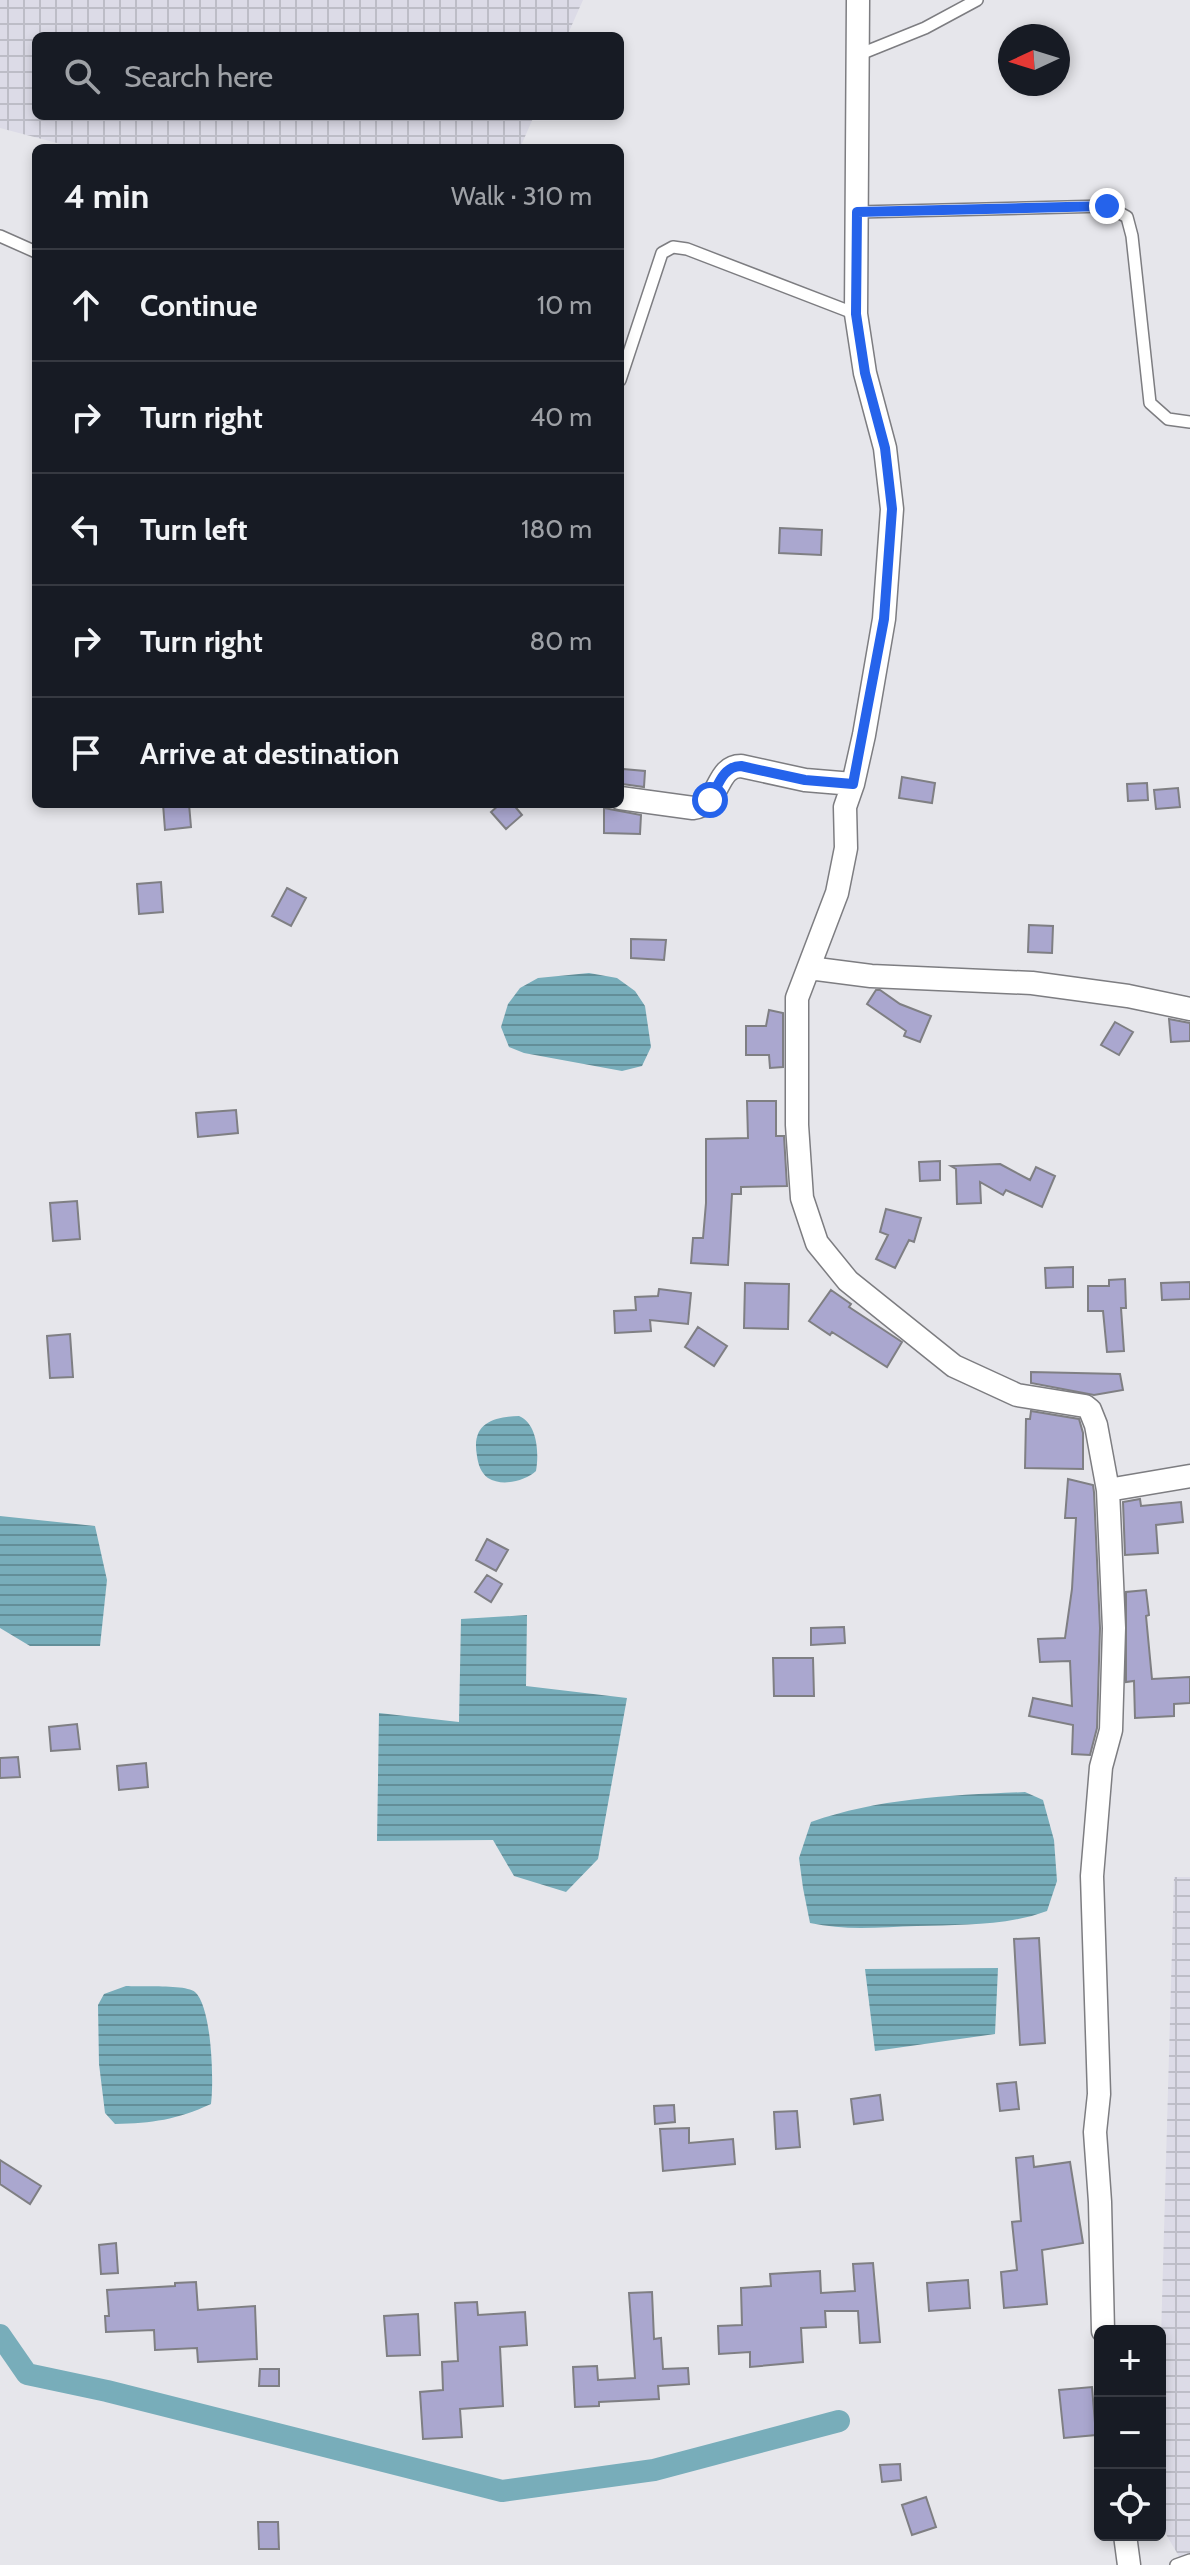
<!DOCTYPE html>
<html lang="en">
<head>
<meta charset="utf-8">
<style>
	:root { --surface:#171b24; --page:#20242c; --text:#f1f3f6; --muted:#9ea1a6; --line:#363941 }
	body { margin:0; font-family:Cabin,sans-serif; background:var(--page); color:var(--text) }
	.controls { position:absolute; right:24px; bottom:24px; display:grid; overflow:hidden; border-radius:12px; box-shadow:0 4px 12px #0003 }
	.controls button { width:72px; height:72px; display:grid; place-items:center; padding:0; border:0; border-bottom:2px solid var(--line); background:var(--surface); color:var(--text); font:40px sans-serif }
	.compass { position:absolute; left:998px; top:24px; width:72px; height:72px; border-radius:50%; background:var(--surface); box-shadow:0 4px 12px #0003; rotate:266deg }
	.stop { position:absolute; width:24px; height:24px; margin:-18px; border:6px solid #2563eb; border-radius:50%; background:#fff }
	.stop.end { background:#2563eb; border-color:#fff; box-shadow:0 2px 8px #0008 }
	.list { margin:0; padding:0; list-style:none }
	h2 { display:flex; justify-content:space-between; align-items:center; height:104px; margin:0; padding:0 32px; font-size:34px }
	h2 small { font-size:26px; font-weight:400; color:var(--muted) }
	.list li { display:grid; grid-template-columns:52px 1fr auto; gap:24px; align-items:center; box-sizing:border-box; height:112px; padding:0 32px; border-top:2px solid var(--line) }
	.list b { display:block; font-size:30px; white-space:nowrap }
	.list em { font-size:26px; font-style:normal; color:var(--muted) }
	.icon { flex:none; width:44px; height:44px; fill:none; stroke:currentColor; stroke-width:2; stroke-linecap:round; stroke-linejoin:round }
	.map { position:relative; flex:none; width:1190px; height:2565px; overflow:hidden }
	.search { position:absolute; background:var(--surface); box-shadow:0 4px 12px #0003; left:32px; top:32px; width:592px; height:88px; display:flex; align-items:center; gap:20px; box-sizing:border-box; padding:0 28px; border-radius:12px; color:var(--muted); font-size:30px }
	.panel { position:absolute; background:var(--surface); box-shadow:0 4px 12px #0003; left:32px; top:144px; width:592px; height:664px; border-radius:12px }
	.map>svg:first-child { display:block }
	.industrial { fill:url(#industrial-grid) }
	.water { fill:url(#water-rules) }
	.lines { fill:none; stroke-linecap:round; stroke-linejoin:round }
	.canal { stroke:#78adba; stroke-width:22 }
	.building { fill:#aaa7cf; stroke:#7f7f83; stroke-width:2 }
	.lane-casing { stroke:#7d7d81; stroke-width:14 }
	.street-casing { stroke:#7d7d81; stroke-width:25 }
	.lane { stroke:#fff; stroke-width:11 }
	.street { stroke:#fff; stroke-width:22 }
	.route { stroke:#2563eb; stroke-width:10 }
</style>
</head>
<body>
<div class="map">
<svg width="1190" height="2565" viewBox="0 0 1190 2565">
	<defs>
		<pattern id="industrial-grid" width="8" height="8" patternUnits="userSpaceOnUse" patternTransform="scale(2)"><rect width="8" height="8" fill="#dcdbe7"/><path d="M0 4h8M4 0v8" fill="none" stroke="#bdbdc7"/></pattern>
		<pattern id="water-rules" width="6" height="5" patternUnits="userSpaceOnUse" patternTransform="scale(2)"><rect width="6" height="5" fill="#78adba"/><path d="M0 2.5h6" fill="none" stroke="#638e98"/></pattern>
	</defs>
	<rect width="100%" height="100%" fill="#e6e6eb"/>
	<path class="industrial" d="M0,0h583l-16,36h-531v80h498l-14,32h-227l-39,-4 -35,4h-143l-76,-20z
		M1174,1877h16v688h-6l-24,-41v-151z"/>
	<path class="water" d="M589,973l28,5 18,13 10,15 6,41 -9,19 -20,5 -98,-18 -15,-6 -8,-20 7,-23 12,-16 18,-10z
		M519,1416c19,8 20,38 17,55 -11,10 -34,16 -48,7 -7,-5 -10,-14 -11,-22 -6,-32 15,-39 42,-40z
		M0,1516l95,10 12,54 -7,66h-70l-30,-18z
		M527,1615l-1,71 101,12 -29,161 -32,33 -52,-16 -21,-36 -116,1 2,-128 80,9 2,-103z
		M1025,1792l18,8 11,40 3,41 -10,30c-40,15 -87,14 -130,15 -36,1 -71,5 -107,-3l-7,-35 -4,-30 12,-36c68,-24 142,-27 214,-30z
		M998,1968l-3,66 -120,17 -10,-82z
		M126,1986c14,1 60,-2 69,6 17,15 19,90 16,112 -35,16 -58,19 -96,20l-10,-11 -6,-49 -1,-59 6,-11z"/>
	<g class="lines">
		<path class="canal" d="M0,2335l27,39 80,17 395,100 152,-21 185,-49"/>
	</g>
	<path class="building" d="M780,528l42,2 -1,25 -42,-2z
		M623,769l22,2 -1,16 -22,-3z
		M902,777l33,6 -3,20 -33,-5z
		M1147,783l1,17 -20,1 -1,-17z
		M1178,788l2,19 -24,2 -2,-19z
		M163,804h26l2,23 -26,3z
		M500,804h13l9,11 -16,14 -15,-17z
		M604,808l37,7 -1,19 -36,-1z
		M161,882l2,30 -24,2 -2,-30z
		M287,888l19,10 -15,28 -19,-10z
		M1029,925l24,1 -1,27 -24,-1z
		M631,939l35,1 -2,20 -33,-2z
		M876,990h4l20,14 31,12 -11,26 -16,-6 2,-5 -39,-27z
		M769,1010l14,3v54l-13,1 -1,-13h-23v-29h20z
		M1169,1019l21,4v18l-19,1z
		M1115,1022l18,10 -14,23 -18,-10z
		M747,1101h29v35h8l3,50 -46,1v7h-9l-4,71 -37,-2 2,-25h10l3,-35v-64l42,-1z
		M236,1110l2,23 -40,4 -2,-24z
		M940,1161v19l-20,1 -1,-19z
		M1000,1164l30,16 6,-13 19,9 -13,31 -36,-17 -3,5 -23,-13 1,21 -24,1 -1,-35 -5,-3z
		M77,1201l3,38 -27,2 -3,-38z
		M886,1209l35,9 -7,24 -5,-2 -14,28 -19,-9 12,-24 -8,-3z
		M1073,1267v20l-27,1 -1,-20z
		M1125,1279l1,29h-5l3,43 -17,1 -4,-41h-15v-25h21v-6z
		M1190,1282v17l-28,1 -1,-17z
		M745,1283l44,1 -1,45 -44,-1z
		M659,1289l32,4 -3,31 -38,-4 1,11 -36,2 -1,-22 22,-1 -1,-13 23,-1z
		M831,1290l20,14 -2,3 53,35 -15,25 -55,-35 -2,3 -21,-14z
		M698,1327l29,19 -13,20 -29,-19z
		M70,1334l3,43 -23,1 -3,-42z
		M1031,1372l89,2 3,16 -29,5 -63,-12z
		M1031,1411l48,8 4,14v36l-58,-1 1,-49h4z
		M1068,1479l25,6 1,7 6,136 -3,100 -7,27 -18,-1 1,-29 -44,-9 4,-18 39,8 -2,-45 -30,1 -2,-23 27,-1 7,-49 4,-71h-11z
		M1140,1499l1,7 40,-4 2,20 -27,3 2,28 -33,2 -2,-53z
		M487,1539l21,11 -12,21 -20,-11z
		M487,1575l15,9 -11,18 -16,-10z
		M1146,1590l3,25 -3,1 6,63 38,-2v26l-16,1v12l-39,2 -1,-37 -8,1v-90z
		M844,1627l1,16 -34,2v-17z
		M773,1658h40l1,38h-40z
		M77,1724l3,25 -29,2 -2,-24z
		M18,1757l2,20 -20,1v-20z
		M146,1763l2,24 -29,3 -2,-24z
		M1039,1938l6,105 -25,2 -6,-106z
		M1016,2082l3,27 -19,2 -3,-27z
		M880,2095l3,25 -29,4 -3,-25z
		M674,2105l1,17 -20,2 -1,-18z
		M797,2111l3,36 -24,2 -2,-37z
		M689,2128v15l44,-4 2,25 -72,7 -3,-42z
		M1033,2156l1,11 36,-5 13,81 -41,7 5,54 -43,4 -3,-36 16,-2 -5,-48 9,-1 -5,-63z
		M0,2160l41,26 -11,18 -30,-20z
		M116,2243l2,30 -17,1 -2,-29z
		M873,2263l7,79 -20,1 -2,-32h-33l1,16 -25,1 2,34 -53,5v-15l-31,2 -1,-28 24,-1 -1,-37 30,-2 -1,-12 50,-3 1,22 34,-2 -2,-27z
		M968,2280l2,28 -41,3 -2,-28z
		M196,2282l2,28 57,-4 2,53 -59,3 -1,-14 -42,2 -1,-20 -48,2 -1,-16h4l-2,-26 68,-4v-3z
		M652,2292l2,47 7,-1 2,31 25,-1 1,16 -31,2 1,13 -60,3v4l-24,1 -2,-40 24,-1 1,14 37,-2 -6,-85z
		M477,2302l1,13 47,-3 2,33 -27,2 3,59 -43,3 2,28 -39,2 -3,-47 23,-2 -1,-28 16,-1 -3,-58z
		M418,2314l2,41 -33,1 -3,-40z
		M260,2369h19v17h-20z
		M1092,2387l4,48 -32,3 -5,-48z
		M900,2464l1,16 -19,2 -2,-17z
		M926,2497l10,30 -24,8 -10,-30z
		M258,2522h20l1,27h-20z"/>
	<g class="lines">
		<defs>
			<path id="lane" d="M858,55l67,-27 52,-28
				M857,212l250,-6 20,11 5,19 18,167 18,16 22,3
				M0,236l36,16
				M620,380l42,-127 11,-6 14,2 169,65
				M1176,2565l14,-5"/>
			<path id="street" d="M858,0l-2,314 9,59 20,75 7,61 -8,110 -20,116 -11,49 -8,23 1,41 -9,45 -40,105v127l5,73 15,45 31,38 106,85 63,29 68,11 5,4 6,15 12,65 6,138 -3,102 -10,37 -9,109 7,218 -4,38 5,70 3,129
				M620,798l73,10c28,-3 22,-42 48,-42l64,14 48,4
				M809,968l62,8 161,7 96,13 62,13
				M1108,1490l82,-14
				M1125,2535l4,30"/>
		</defs>
		<use href="#lane" class="lane-casing"/>
		<use href="#street" class="street-casing"/>
		<use href="#lane" class="lane"/>
		<use href="#street" class="street"/>
	</g>
	<g class="lines">
		<path class="route" d="M710,800c8,-14 13,-34 31,-34l64,14 48,4 31,-165 8,-110 -7,-61 -20,-75 -9,-59 1,-102 250,-6"/>
	</g>
</svg>
<div class="controls">
<button>+</button>
<button>−</button>
<button><svg class="icon" aria-label="locate" viewBox="0 0 24 24"><circle cx="12" cy="12" r="6"/><path d="M12 2v4M12 18v4M2 12h4M18 12h4"/></svg></button>
</div>
<svg class="compass" viewBox="-18 -18 36 36"><path d="M0-13l5 13h-10z" fill="#e53935"/><path d="M0 13l5-13h-10z" fill="#9ea1a6"/></svg>
<div class="stop" style="left:710px;top:800px"></div>
<div class="stop end" style="left:1107px;top:206px"></div>
<div class="search"><svg class="icon" aria-label="search" viewBox="0 0 24 24"><circle cx="10" cy="10" r="6"/><path d="M15 15l6 6"/></svg>Search here</div>
<section class="panel">
<h2>4 min<small>Walk · 310 m</small></h2>
<ul class="list">
<li><svg class="icon" aria-label="ahead" viewBox="0 0 24 24"><path d="M12 20V5M6 11l6-6 6 6"/></svg><div><b>Continue</b></div><em>10 m</em></li>
<li><svg class="icon" aria-label="right" viewBox="0 0 24 24"><path d="M7 20v-9h11M14 6l5 5-5 5"/></svg><div><b>Turn right</b></div><em>40 m</em></li>
<li><svg class="icon" aria-label="left" viewBox="0 0 24 24"><path d="M17 20v-9H6M10 6l-5 5 5 5"/></svg><div><b>Turn left</b></div><em>180 m</em></li>
<li><svg class="icon" aria-label="right" viewBox="0 0 24 24"><path d="M7 20v-9h11M14 6l5 5-5 5"/></svg><div><b>Turn right</b></div><em>80 m</em></li>
<li><svg class="icon" aria-label="arrive" viewBox="0 0 24 24"><path d="M6 21V4h12l-3 4 3 4H6"/></svg><div><b>Arrive at destination</b></div></li>
</ul>
</section>
</div>
</body>
</html>
